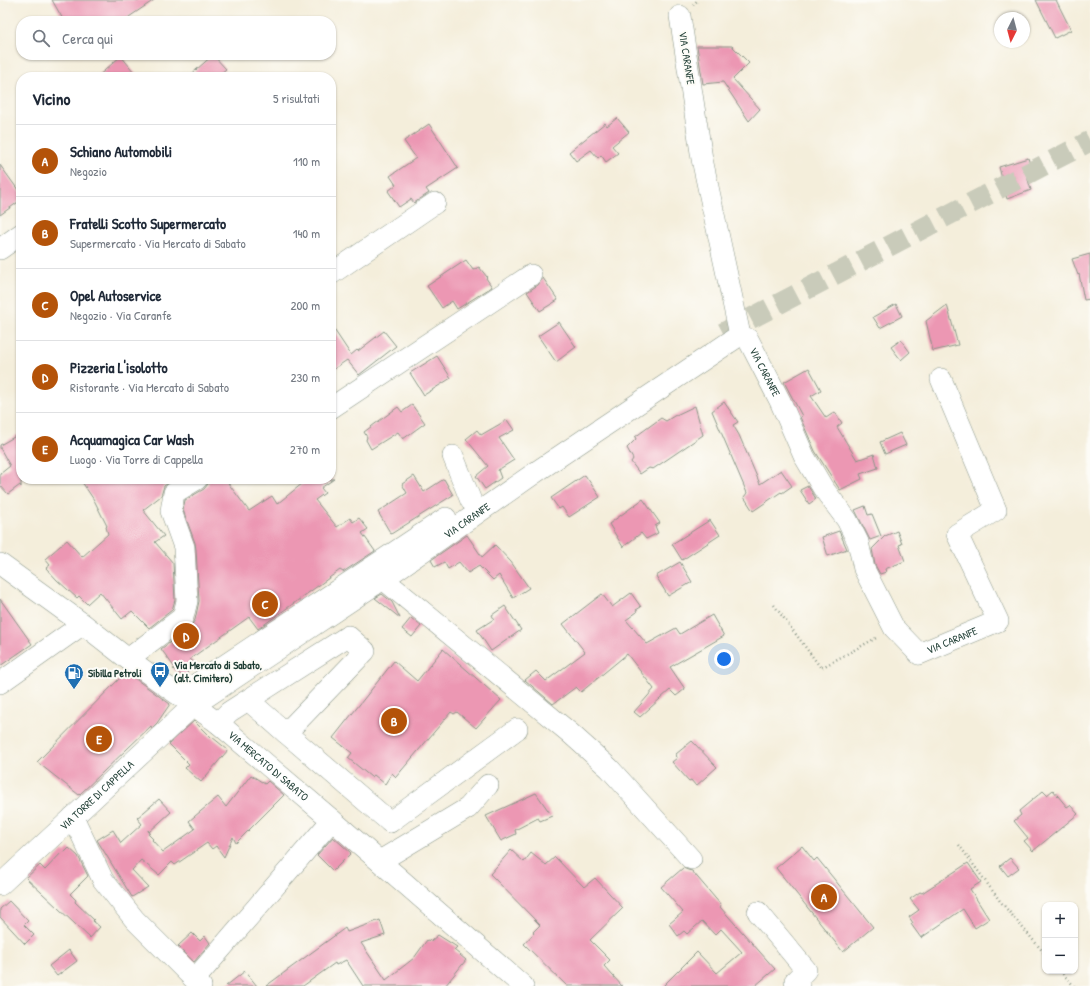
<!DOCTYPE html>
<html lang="it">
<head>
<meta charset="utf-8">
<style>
	:root { --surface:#fff; --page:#f2f2f3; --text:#1f2937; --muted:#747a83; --line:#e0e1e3; --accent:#b45309 }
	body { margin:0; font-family:"Patrick Hand",sans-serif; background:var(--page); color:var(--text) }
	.controls { position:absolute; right:12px; bottom:12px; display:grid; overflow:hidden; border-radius:8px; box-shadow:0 1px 3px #0004 }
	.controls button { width:36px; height:36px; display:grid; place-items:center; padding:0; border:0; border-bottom:1px solid var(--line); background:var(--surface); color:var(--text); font:20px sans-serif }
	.compass { position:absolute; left:994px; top:12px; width:36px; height:36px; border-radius:50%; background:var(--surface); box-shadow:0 1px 3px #0004; rotate:186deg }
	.you { position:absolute; left:724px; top:659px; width:14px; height:14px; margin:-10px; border:3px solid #fff; border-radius:50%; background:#1a73e8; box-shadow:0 0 0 6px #1a73e833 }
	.badge { display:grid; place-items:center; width:26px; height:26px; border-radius:50%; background:var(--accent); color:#fff; font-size:13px; font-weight:700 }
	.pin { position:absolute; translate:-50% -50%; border:2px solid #fff; box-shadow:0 1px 4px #0006 }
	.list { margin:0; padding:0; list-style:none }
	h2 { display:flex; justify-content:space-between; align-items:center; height:52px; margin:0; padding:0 16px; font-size:17px }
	h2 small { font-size:13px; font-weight:400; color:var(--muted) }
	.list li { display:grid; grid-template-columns:26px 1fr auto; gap:12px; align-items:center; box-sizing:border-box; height:72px; padding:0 16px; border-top:1px solid var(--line) }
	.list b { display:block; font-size:15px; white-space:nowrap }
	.list p { margin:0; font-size:13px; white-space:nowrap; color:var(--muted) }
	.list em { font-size:13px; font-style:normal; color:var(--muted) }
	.icon { flex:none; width:22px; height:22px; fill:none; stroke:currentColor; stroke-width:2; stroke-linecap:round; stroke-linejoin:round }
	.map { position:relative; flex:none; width:1090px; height:986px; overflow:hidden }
	.search { position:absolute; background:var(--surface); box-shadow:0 1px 3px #0004; left:16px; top:16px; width:320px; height:44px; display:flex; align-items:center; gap:10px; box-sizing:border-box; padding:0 14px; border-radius:16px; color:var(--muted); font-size:15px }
	.panel { position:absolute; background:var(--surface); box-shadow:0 1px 3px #0004; left:16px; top:72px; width:320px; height:412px; border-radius:16px }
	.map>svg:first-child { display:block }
	.building { fill:#ec97b3 }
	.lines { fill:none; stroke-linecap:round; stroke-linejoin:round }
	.minor-tunnel { stroke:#c9cbba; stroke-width:21; stroke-dasharray:21 10; stroke-linecap:butt }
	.minor-casing { stroke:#8a9688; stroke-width:22 }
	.path { stroke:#8a9688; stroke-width:2.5; stroke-dasharray:1 3; stroke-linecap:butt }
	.minor { stroke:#fff; stroke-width:21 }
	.labels { text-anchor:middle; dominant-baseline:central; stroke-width:4; stroke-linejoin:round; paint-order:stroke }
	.street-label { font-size:11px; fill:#1f3d34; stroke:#fdfcf7 }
	.poi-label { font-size:11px; font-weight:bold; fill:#1f3d34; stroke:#fdfcf7; text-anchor:start }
</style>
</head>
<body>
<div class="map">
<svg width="1090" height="986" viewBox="0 0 1090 986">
	<rect width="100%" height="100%" fill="#fdfcf7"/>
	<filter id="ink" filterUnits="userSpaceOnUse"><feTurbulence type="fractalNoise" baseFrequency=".025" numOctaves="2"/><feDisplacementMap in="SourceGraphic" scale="8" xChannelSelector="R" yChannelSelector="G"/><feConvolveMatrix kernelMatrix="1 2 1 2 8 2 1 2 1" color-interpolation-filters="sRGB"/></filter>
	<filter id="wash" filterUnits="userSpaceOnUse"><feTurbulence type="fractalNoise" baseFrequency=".012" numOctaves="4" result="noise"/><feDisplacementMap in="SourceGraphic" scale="16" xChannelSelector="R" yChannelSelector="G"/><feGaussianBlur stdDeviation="0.9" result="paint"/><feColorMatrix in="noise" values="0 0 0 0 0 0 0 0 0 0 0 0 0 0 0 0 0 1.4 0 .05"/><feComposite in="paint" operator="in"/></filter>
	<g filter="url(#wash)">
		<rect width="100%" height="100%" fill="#f4eedb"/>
		<g id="blocks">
			<path class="building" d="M52,0h102l-31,21h-59z
				M1036,0h20l15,30 -16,8z
				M697,46h35l17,17 -16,16 27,30 -11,12 -26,-39 -20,2z
				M213,55l13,14 -10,8h-28z
				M121,56l17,21h-41z
				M617,118l12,14 -17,14 6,7 -12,9 -5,-7 -3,3 -7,-8 -15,11 -7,-9 36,-29 2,3z
				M429,124l29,44 -32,21 3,4 -15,10 -3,-4 -12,8 -11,-16 8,-6 -6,-9 26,-18 -12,-17z
				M1028,158l4,13 -6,2 5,17 -24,9 -8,-32z
				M0,165l21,29v6l-21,15z
				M1090,254v45l-6,1 -5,-26 -1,1 -6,-16z
				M466,260l7,10 6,-3 8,10 -1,1 6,9 -35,22 -5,-8 -10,7 -15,-22z
				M543,278l15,22 -18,11 -13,-19 11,-7z
				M896,304l6,12 -22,12 -7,-11z
				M947,305l11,40 -25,6 -7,-30z
				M559,322l17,25 -20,15 -18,-26z
				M331,325l20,30 6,-5 1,1 26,-20 12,15 -37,29 -12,-15 -16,11z
				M901,340l9,12 -9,8 -10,-13z
				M437,356l14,22 -27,17 -14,-22z
				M809,368l12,22 -10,6 15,22 9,-6 7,11 -5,4 20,33 17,-6 4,14 -18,6 2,5 -22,11 -25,-39 -15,-34 2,-1 -18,-34z
				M724,402l14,20 -5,3 6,10 21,49 21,-14 11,16 -10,7 -1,-1 -28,19 -9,-14 3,-4 -35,-82z
				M412,405l13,18 -22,16 -5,-7 -27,17 -5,-9 1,-3 -3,-5 34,-25 4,5z
				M695,406l8,29 -50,34 -4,-1 -9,6 -9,-12 2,-3 -6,-11 9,-9 -1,-2 26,-19 5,3 8,-5z
				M507,420l7,10 -15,8 15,22 -16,10 3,8 -16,11 -9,-13 12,-10 -22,-27 11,-9 4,5z
				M21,433v54l-1,-2 -12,9 -8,-9v-11l10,-8 -10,-18v-3z
				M900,433l6,12 -21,9 -5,-12z
				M585,475l15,22 -31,20 -7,-10 -3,2 -8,-11z
				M414,476l10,16 20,-13 9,16 -62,39 -13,-22 29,-19 -5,-9z
				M80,479h94l-10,7 -3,10 -18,14 21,26 -9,6 18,21 2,37 -3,10 -23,18 -17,-17 -10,8 -22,-27 -13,12 -8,-8 -2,2 -20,-18 -11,-12 4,-3 -5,-6 22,-19 15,17 26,-23 -2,-7 1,-1 -13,-26z
				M209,479h16l24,32 23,-15 5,8 31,-25h26l-13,9 4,5 -10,7 22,27 13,-9 3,4 6,-4 9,11 -6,4 13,18 -32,21 -3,-2 -82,59 -9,-12 -59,42 5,4 -11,14 -11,-8 2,-1 -14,-19 29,-22 5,-7 4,-19 -3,-51 -1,-7 -12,-33 2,-10 19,-11 4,-5z
				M808,486l8,13 -7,5 -9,-14z
				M643,499l17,24 -5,3 3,7 -12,6 -5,-6 -18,14 -14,-23z
				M865,506l3,9 4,-1 9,22 -11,4 -15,-30z
				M710,520l10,15 -38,25 -10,-16z
				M839,531l8,18 -19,7 -6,-19z
				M897,531l5,13 -3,1 6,16 -20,8 1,3 -6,2 -5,-9 -3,-16 13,-13z
				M467,535l15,22 13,-12 16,17 18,26 -16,10 -14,-23 -6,5 -14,-14 -11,7 -9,-11 -11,7 -4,-7 -9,5 -4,-7z
				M680,562l12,20 -24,14 -12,-20z
				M631,593l10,14 -5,3 1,2 -11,8 21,24 29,-16 4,6 32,-19 12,21 -54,31 15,22 -9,7 -6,-6 -30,27 -6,-5 20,-23 -27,-35 -46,38 -5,-5 -23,17 -28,-24 11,-9 10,10 39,-29 -22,-28 39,-30 10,13z
				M382,594l10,8 8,16 -25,-20z
				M0,599l32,45 -32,22z
				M505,606l16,24 -30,21 -14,-21 17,-11 -2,-4z
				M411,618l10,8 -9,11 -10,-8z
				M443,649l58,51 -25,28 -19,-16 -3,2 -3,-2 -55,65 -4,-4 -7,11 -11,-9 -3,2 -23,-19 4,-5 -19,-15 61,-77 23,20z
				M126,672l44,32 -13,19 -5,5 -1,-2 -72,69 -42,-33z
				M194,721l17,17 1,-1 16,13 -27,32 -16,-14 4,-4 -20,-20z
				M692,741l25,26 -21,19 -5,-6 -2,1 -17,-19 5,-4 -1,-4z
				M251,775l14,9 3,-3 16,14 -48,48 -3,-6 -9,20 -8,-11 -4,3 -5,-6 -32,22 -3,-3 -13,13 -18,-15 -9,10 16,17 -16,10 -35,-57 16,-10 8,13 21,-19 -5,-6 22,-19 12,13 -22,20 -1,-2 2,3 -2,1 5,5 -1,1 11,12 32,-23 -6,-8 29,-24 8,10z
				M1053,790l14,17 3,-2 8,9 -45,37 -9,-10 4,-3 -14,-17 7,-6 -2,-4 24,-20 4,4z
				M536,793l16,23 -12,5 -2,-3 -23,12 1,4 -15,7 -15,-25z
				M333,837l18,16 -18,18 -16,-16z
				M802,846l12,15 3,-3 56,69 -30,25 -67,-84z
				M69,848l9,8 10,20 -18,18 6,6 -1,2 19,18 -1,1 7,6 -10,11 -64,-60 14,-13 5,5 18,-19 2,1z
				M511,850l13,12 7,-9 15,12 9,-8 29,30 11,-9 28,30 -33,32 20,20 -6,6 18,20h-55l-43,-42 10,-11 -1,-1 7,-7 -50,-51z
				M1010,858l9,10 -11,8 -8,-10z
				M968,863l13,19 -11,7 19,30 -14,9 -12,-19 -42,29 -10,-14 2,-1 -4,-6 10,-7 -9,-11 10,-7 2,1z
				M683,868l5,2 4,1 29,34 -1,2 55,62 -20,17h-92l34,-34 20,21 25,-21 -21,-23 -6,6 -13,-14 -15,13 -3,-3 -6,5 -9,-12 14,-12 -22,-25z
				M9,901l19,20 -4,4 10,10 -9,9 -25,-27v-8z
				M380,920l5,15 -24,8 25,37 28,-22 13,-18 4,1 7,-6 19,12 -3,3 12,10 -21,26h-82l-17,-26 -10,5 -1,-2 -32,23h-37l79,-58 2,4z
				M192,933l8,8 5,-5 5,7 -16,19 -16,-16z
				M69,950l8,11 -20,15 -8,-10z
				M245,971l12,15h-31z"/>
		</g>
	</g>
	<g filter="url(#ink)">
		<use href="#blocks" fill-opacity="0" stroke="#8a9688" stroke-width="1"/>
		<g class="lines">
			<path class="minor-tunnel" d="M723,333l367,-192"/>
			<defs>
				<g id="minor">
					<path d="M0,249l21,-15"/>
					<path d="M331,274l104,-71"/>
					<path id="s1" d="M740,335l8,4 32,62 24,55 19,32 24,32 11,22 6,27 30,59 25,26 79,-33 -41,-87 39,-24 -55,-131"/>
					<path d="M331,408l200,-133"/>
					<path d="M453,456l18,45"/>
					<path id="s2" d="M0,564l83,60 45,35 90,64 114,97 191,166"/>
					<path d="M383,579l187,154 39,35 82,91"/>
					<path d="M128,659l55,-42 4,-16 -3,-54 -13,-36 3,-18 23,-14"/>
					<path d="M0,683l83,-59"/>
					<path d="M180,695l266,-177"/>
					<path d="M218,723l11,-11 119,-76 17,15 -79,82 -38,-33"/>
					<path d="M286,733l104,89"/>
					<path d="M73,817l30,63 32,40 66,66"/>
					<path d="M390,822l127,-93"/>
					<path d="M380,861l88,-53 20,-23"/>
					<path id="s3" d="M0,885l194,-180 189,-126 156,-109 201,-135 -38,-176 -22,-143"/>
					<path d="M758,912l48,58 -11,11 4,5"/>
					<path d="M195,979l137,-159"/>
				</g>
			</defs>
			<use href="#minor" class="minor-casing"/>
			<path class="path" d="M693,5l5,-5
				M774,605l47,63 57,-31
				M959,845l41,56 45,53
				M1060,971l14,15"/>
			<use href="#minor" class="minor"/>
		</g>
	</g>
	<defs>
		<symbol id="bus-pin" viewBox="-11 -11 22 30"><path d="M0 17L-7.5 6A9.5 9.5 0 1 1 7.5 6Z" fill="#1f6fb2" stroke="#fdfcf7"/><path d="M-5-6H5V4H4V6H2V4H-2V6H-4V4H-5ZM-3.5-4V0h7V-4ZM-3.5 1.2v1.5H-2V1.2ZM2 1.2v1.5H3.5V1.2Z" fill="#fff"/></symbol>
		<symbol id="fuel-pin" viewBox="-11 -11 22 30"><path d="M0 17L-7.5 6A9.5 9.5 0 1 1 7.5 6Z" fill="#1f6fb2" stroke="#fdfcf7"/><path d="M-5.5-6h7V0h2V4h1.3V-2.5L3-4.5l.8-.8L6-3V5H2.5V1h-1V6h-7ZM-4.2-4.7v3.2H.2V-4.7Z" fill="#fff"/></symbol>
	</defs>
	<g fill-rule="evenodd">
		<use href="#bus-pin" x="149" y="660" width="22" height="30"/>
		<use href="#fuel-pin" x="63" y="662" width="22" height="30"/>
	</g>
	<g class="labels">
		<g class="street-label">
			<text transform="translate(687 58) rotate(81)">VIA CARANFE</text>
			<text stroke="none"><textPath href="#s1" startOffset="46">VIA CARANFE</textPath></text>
			<text stroke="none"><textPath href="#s3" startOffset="594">VIA CARANFE</textPath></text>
			<text stroke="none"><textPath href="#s1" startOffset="406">VIA CARANFE</textPath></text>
			<text stroke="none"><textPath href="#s2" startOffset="336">VIA MERCATO DI SABATO</textPath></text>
			<text stroke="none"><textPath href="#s3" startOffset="132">VIA TORRE DI CAPPELLA</textPath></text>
		</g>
		<g class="poi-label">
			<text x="174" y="665">Via Mercato di Sabato,<tspan x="174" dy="13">(alt. Cimitero)</tspan></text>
			<text x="88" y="673">Sibilla Petroli</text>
		</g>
	</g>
</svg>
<div class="controls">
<button>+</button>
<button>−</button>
</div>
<svg class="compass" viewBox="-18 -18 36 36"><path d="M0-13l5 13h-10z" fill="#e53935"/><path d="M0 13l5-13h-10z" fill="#747a83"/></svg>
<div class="you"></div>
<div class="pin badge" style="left:824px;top:897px">A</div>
<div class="pin badge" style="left:394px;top:721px">B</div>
<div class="pin badge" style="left:265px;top:604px">C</div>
<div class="pin badge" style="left:186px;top:636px">D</div>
<div class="pin badge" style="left:99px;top:739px">E</div>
<div class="search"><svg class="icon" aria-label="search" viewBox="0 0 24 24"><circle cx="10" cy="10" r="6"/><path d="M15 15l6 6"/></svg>Cerca qui</div>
<section class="panel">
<h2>Vicino<small>5 risultati</small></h2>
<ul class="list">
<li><span class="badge">A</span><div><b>Schiano Automobili</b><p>Negozio</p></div><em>110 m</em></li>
<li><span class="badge">B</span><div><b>Fratelli Scotto Supermercato</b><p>Supermercato · Via Mercato di Sabato</p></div><em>140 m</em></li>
<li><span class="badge">C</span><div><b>Opel Autoservice</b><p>Negozio · Via Caranfe</p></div><em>200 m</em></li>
<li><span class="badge">D</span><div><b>Pizzeria L'isolotto</b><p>Ristorante · Via Mercato di Sabato</p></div><em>230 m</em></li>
<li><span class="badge">E</span><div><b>Acquamagica Car Wash</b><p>Luogo · Via Torre di Cappella</p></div><em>270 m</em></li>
</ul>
</section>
</div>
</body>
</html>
